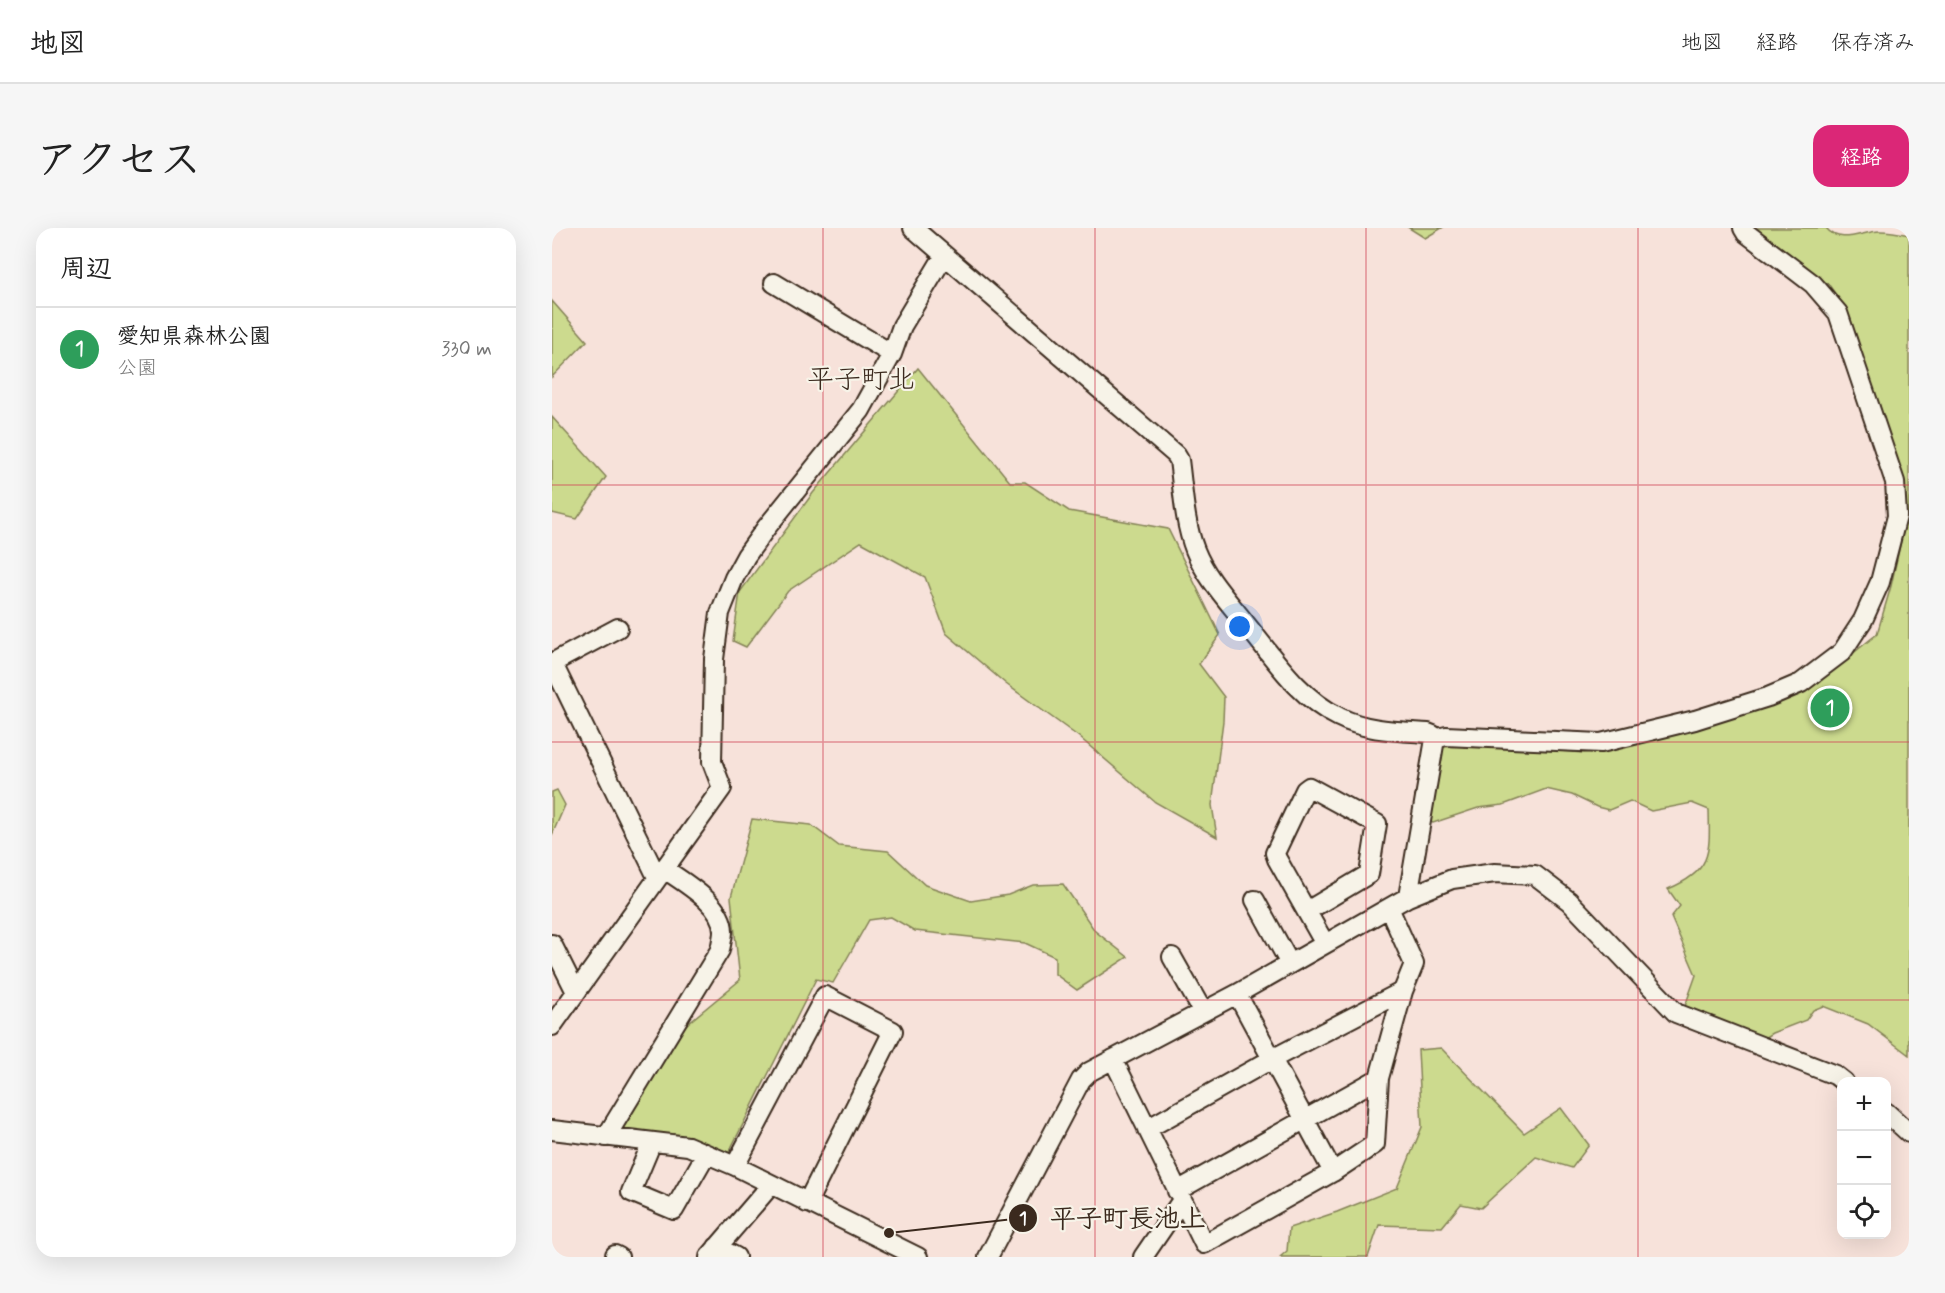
<!DOCTYPE html>
<html lang="ja">
<head>
<meta charset="utf-8">
<style>
	:root { --surface:#fff; --page:#f6f6f6; --text:#222; --muted:#767676; --line:#e0e0e0; --accent:#db2777 }
	body { margin:0; font-family:Mynerve,"Klee One",sans-serif; background:var(--page); color:var(--text) }
	.controls { position:absolute; right:18px; bottom:18px; display:grid; overflow:hidden; border-radius:12px; box-shadow:0 6px 24px #0002 }
	.controls button { width:54px; height:54px; display:grid; place-items:center; padding:0; border:0; border-bottom:2px solid var(--line); background:var(--surface); color:var(--text); font:30px sans-serif }
	.you { position:absolute; left:688px; top:399px; width:21px; height:21px; margin:-15px; border:4px solid #fff; border-radius:50%; background:#1a73e8; box-shadow:0 0 0 9px #1a73e833 }
	.badge { display:grid; place-items:center; width:39px; height:39px; border-radius:50%; background:var(--accent); color:#fff; font-size:20px; font-weight:700 }
	.pin { position:absolute; translate:-50% -50%; border:3px solid #fff; box-shadow:0 2px 6px #0006 }
	.list { margin:0; padding:0; list-style:none }
	h2 { display:flex; justify-content:space-between; align-items:center; height:78px; margin:0; padding:0 24px; font-size:26px }
	h2 small { font-size:20px; font-weight:400; color:var(--muted) }
	.list li { display:grid; grid-template-columns:39px 1fr auto; gap:18px; align-items:center; box-sizing:border-box; height:84px; padding:0 24px; border-top:2px solid var(--line) }
	.list b { display:block; font-size:22px; white-space:nowrap }
	.list p { margin:0; font-size:20px; white-space:nowrap; color:var(--muted) }
	.list em { font-size:20px; font-style:normal; color:var(--muted) }
	.icon { flex:none; width:33px; height:33px; fill:none; stroke:currentColor; stroke-width:2; stroke-linecap:round; stroke-linejoin:round }
	.map { position:relative; flex:none; width:1357px; height:1029px; overflow:hidden; border-radius:18px }
	header { display:flex; align-items:center; gap:36px; box-sizing:border-box; height:84px; padding:0 30px; background:var(--surface); border-bottom:2px solid var(--line) }
	header strong { font-size:28px }
	nav { display:flex; gap:33px; margin-inline-start:auto; font-size:21px }
	.intro { display:flex; align-items:center; justify-content:space-between; box-sizing:border-box; height:144px; padding:0 36px }
	h1 { margin:0; font-size:42px }
	.button { padding:15px 27px; border-radius:18px; background:var(--accent); color:#fff; font-size:21px; font-weight:700 }
	main { display:flex; gap:36px; padding:0 36px }
	aside { flex:1; background:var(--surface); border-radius:18px; box-shadow:0 6px 24px #0002 }
	.map>svg:first-child { display:block }
	.green { fill:#ccda8e; stroke:#848256; stroke-width:1.5 }
	.lines { fill:none; stroke-linecap:round; stroke-linejoin:round }
	.minor-casing { stroke:#3b2a1e; stroke-width:22 }
	.minor { stroke:#f7f3e8; stroke-width:18 }
	.grid { fill:none; stroke:#d1495b; stroke-width:1.5; stroke-opacity:0.55 }
	.labels { text-anchor:middle; dominant-baseline:central; stroke-width:4.5; stroke-linejoin:round; paint-order:stroke }
	.quarter-label { font-size:27px; fill:#3b2a1e; stroke:#f7f3e8 }
	.leader { fill:none; stroke:#3b2a1e; stroke-width:2 }
	.callout-dot { fill:#3b2a1e; stroke:#f7f3e8; stroke-width:2 }
	.mark-label { font-size:18px; text-anchor:middle; font-weight:bold; fill:#fff }
	.callout-label { font-size:26px; text-anchor:middle; font-weight:bold; fill:#3b2a1e; stroke:#f7f3e8; stroke-width:4.5; stroke-linejoin:round; paint-order:stroke }
</style>
</head>
<body>
<header>
<strong>地図</strong>
<nav><a>地図</a><a>経路</a><a>保存済み</a></nav>
</header>
<div class="intro"><h1>アクセス</h1><a class="button">経路</a></div>
<main>
<aside>
<h2>周辺<small></small></h2>
<ul class="list">
<li><span class="badge" style="background:#2e9e5b">1</span><div><b>愛知県森林公園</b><p>公園</p></div><em>330 m</em></li>
</ul>
</aside>
<div class="map">
<svg width="1357" height="1029" viewBox="0 0 1357 1029">
	<rect width="100%" height="100%" fill="#f7e2da"/>
	<filter id="ink" filterUnits="userSpaceOnUse"><feTurbulence type="fractalNoise" baseFrequency=".0167" numOctaves="2"/><feDisplacementMap in="SourceGraphic" scale="12" xChannelSelector="R" yChannelSelector="G"/><feConvolveMatrix kernelMatrix="1 2 1 2 8 2 1 2 1" color-interpolation-filters="sRGB"/></filter>
	<g filter="url(#ink)">
		<path class="green" d="M857,0h33l-17,10z
			M1202,0h72c15,18 36,3 54,3 10,0 20,2 29,4v820l-41,-31 -45,-18 -10,4 -7,10 -34,13 -13,8 -75,-32 12,-34 -25,-58 9,-11 -12,-17c44,-18 42,-36 41,-79l-17,-7 -41,8 -21,-10 -21,9 -12,-3 -25,-12 -26,-6 -43,16 -25,3 -45,15 -5,-2 13,-71 6,-8 137,11 37,-5 185,-57 71,-57 14,-48 15,-68 -35,-131 -29,-84 -13,-18 -16,-13z
			M0,73l35,40 -35,36z
			M366,140l92,114h15l44,29 99,18 52,106 -21,29 25,33 -1,24 -11,84 5,32 -62,-35 -76,-65 -73,-53 -60,-51 -21,-56 -64,-35 -73,49 -42,56 -13,-6 7,-49 73,-99z
			M0,189l54,60 -29,42 -25,-6z
			M5,562l8,15 -13,30v-43z
			M200,591l59,6 28,21 49,5 37,34 46,16 37,-6 25,-10 30,-1 32,47 33,26 -51,33 -22,-16v-17l-30,-14 -110,-12 -24,-14 -22,3 -36,63 -17,-4 -88,175 -112,-22 66,-104 58,-48 -9,-83z
			M889,820l83,85 37,-25 28,37 -17,23 -36,-11 -55,51 -20,-4 -19,23 -63,-2 -11,32h-88l7,-6 2,-23 48,-16 60,-24 25,-61 -4,-77z"/>
		<g class="lines">
			<defs>
				<path id="minor" d="M361,0l263,227 3,5c4,29 5,62 16,90 11,28 33,51 51,74 27,33 53,74 93,93 27,14 59,14 89,16l5,2 2,4
					M222,55l118,71
					M0,434l105,215
					M0,435l66,-35
					M883,511l11,-3 155,7 94,-23 73,-23 33,-14 41,-31 21,-32 17,-38 17,-66 -2,-34 -57,-169 -25,-29 -67,-51 -3,-5
					M856,669l27,-158
					M703,672l35,64
					M755,683l62,-37 8,-50 -68,-37 -4,3 -30,63 2,6 48,85
					M0,716l24,48
					M620,729l31,55
					M685,766l96,178
					M0,798l170,-238 -10,-26 2,-103 6,-46 14,-35 12,-22 20,-28 95,-118 31,-56 10,-28 42,-70
					M561,831l91,185 129,-72 42,-28 4,-66 24,-87 11,-27 -25,-56
					M1334,884l23,21
					M595,901l125,-70 131,-68
					M0,902l136,16 47,20 183,91
					M54,909l114,-187c1,-6 3,-13 3,-19 0,-27 -40,-49 -60,-63
					M100,914l-21,50 43,18 32,-56
					M183,938l90,-170 68,35 -86,172
					M625,963l202,-113
					M165,1019l19,10
					M63,1027l4,2
					M157,1029l62,-72
					M436,1029l93,-177 8,-8 148,-78 171,-97 44,-18 43,-6 40,2 34,26 107,112 159,62 9,7
					M591,1029l39,-57"/>
			</defs>
			<use href="#minor" class="minor-casing"/>
			<use href="#minor" class="minor"/>
		</g>
	</g>
	<path class="grid" d="M271,0v1029M543,0v1029M814,0v1029M1086,0v1029M0,257h1357M0,514h1357M0,772h1357"/>
	<g class="labels">
		<g class="quarter-label">
			<text x="309" y="152">平子町北</text>
		</g>
	</g>
	<path class="leader" d="M337 1005L471 990"/>
	<g class="callout-dot">
		<circle cx="337" cy="1005" r="6"/>
		<circle cx="471" cy="990" r="15"/>
	</g>
	<g class="mark-label">
		<text x="471" y="996">1</text>
	</g>
	<g class="callout-label">
		<text x="576" y="999">平子町長池上</text>
	</g>
</svg>
<div class="controls">
<button>+</button>
<button>−</button>
<button><svg class="icon" aria-label="locate" viewBox="0 0 24 24"><circle cx="12" cy="12" r="6"/><path d="M12 2v4M12 18v4M2 12h4M18 12h4"/></svg></button>
</div>
<div class="you"></div>
<div class="pin badge" style="left:1278px;top:480px;background:#2e9e5b">1</div>
</div>
</main>
</body>
</html>
